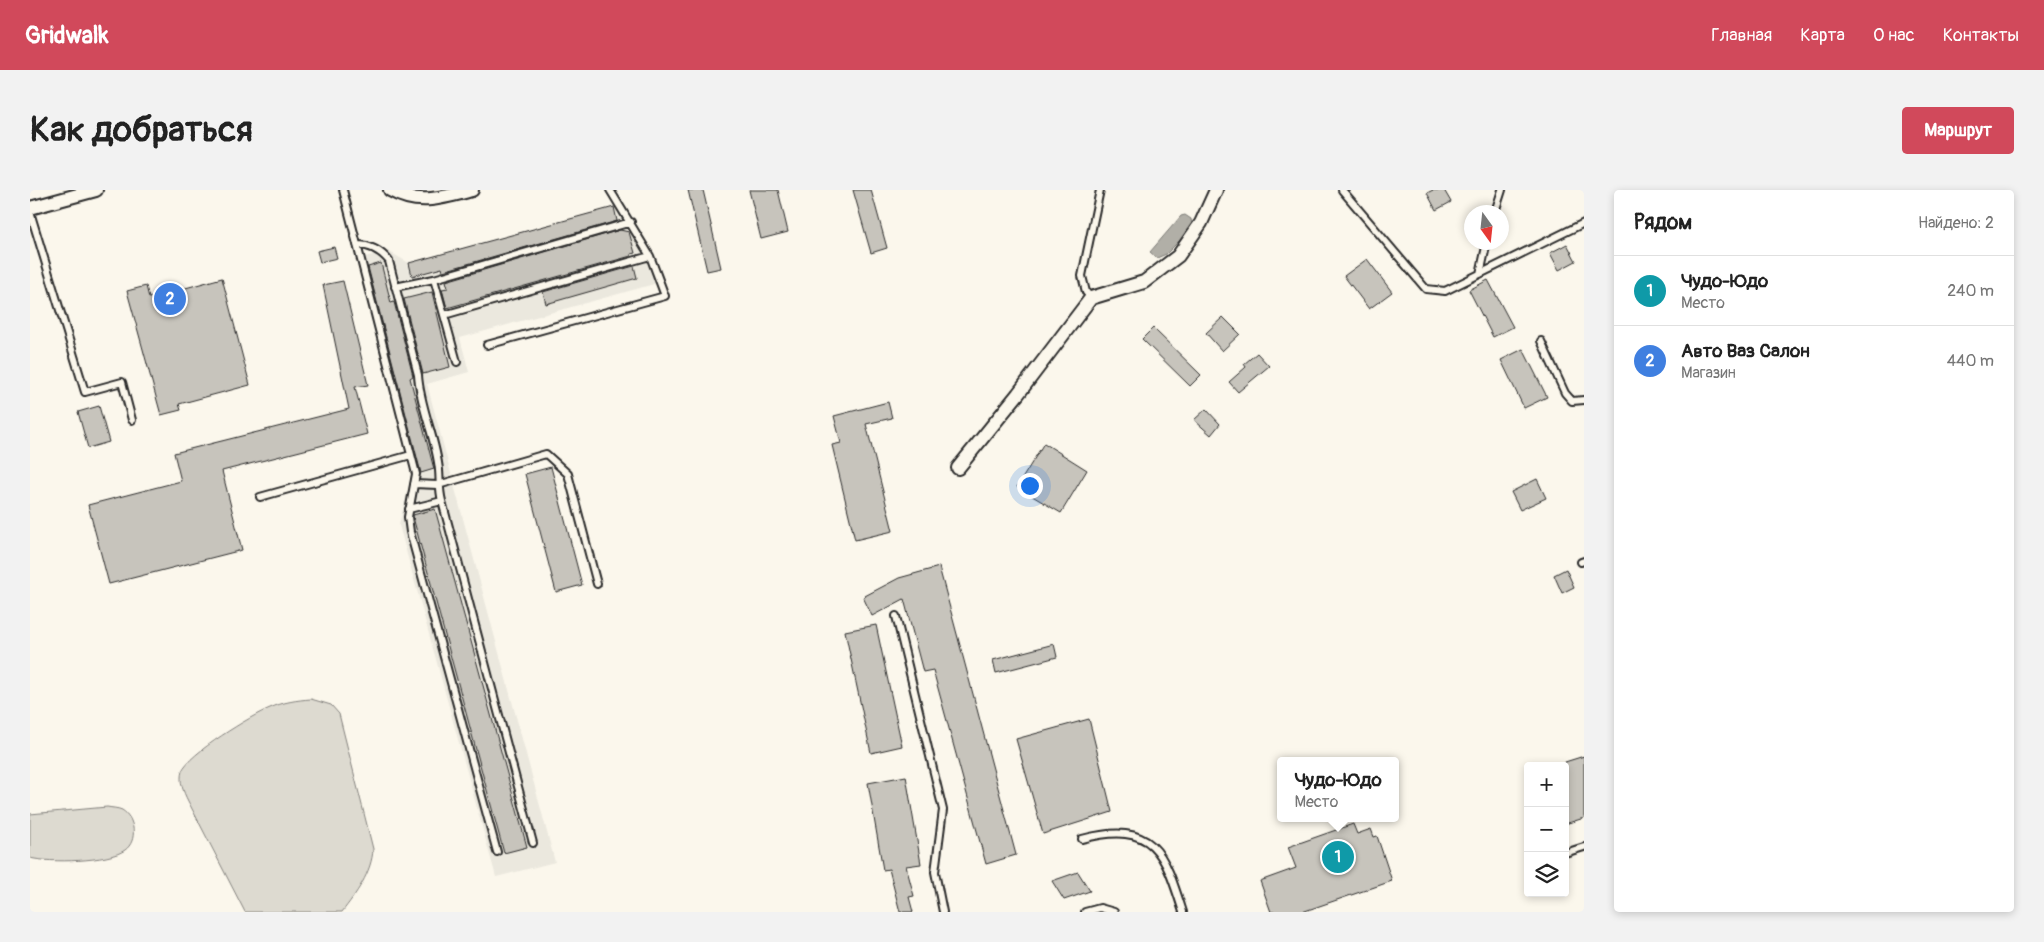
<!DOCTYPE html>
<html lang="ru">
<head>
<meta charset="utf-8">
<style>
	:root { --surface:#fff; --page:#f2f2f2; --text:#222; --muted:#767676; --line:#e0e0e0; --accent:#d1495b }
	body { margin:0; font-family:Pangolin,sans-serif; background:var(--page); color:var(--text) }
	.controls { position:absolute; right:15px; bottom:15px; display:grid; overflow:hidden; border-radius:5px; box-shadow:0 2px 8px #0003 }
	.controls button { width:45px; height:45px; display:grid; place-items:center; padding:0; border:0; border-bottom:1px solid var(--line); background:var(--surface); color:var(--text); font:25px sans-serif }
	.compass { position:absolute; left:1434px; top:15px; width:45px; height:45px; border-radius:50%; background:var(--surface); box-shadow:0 2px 8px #0003; rotate:165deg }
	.you { position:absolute; left:999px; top:295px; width:18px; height:18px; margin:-12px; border:4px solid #fff; border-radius:50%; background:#1a73e8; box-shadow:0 0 0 8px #1a73e833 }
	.badge { display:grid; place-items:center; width:32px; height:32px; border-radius:50%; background:var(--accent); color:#fff; font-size:16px; font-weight:700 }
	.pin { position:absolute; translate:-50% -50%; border:2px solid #fff; box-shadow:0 1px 5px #0006 }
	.popup { position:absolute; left:1247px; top:567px; width:122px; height:65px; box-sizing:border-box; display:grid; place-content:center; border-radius:5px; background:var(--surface); filter:drop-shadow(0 1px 4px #0005); font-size:16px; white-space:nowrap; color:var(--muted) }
	.popup b { font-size:19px; color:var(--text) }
	.popup::after { content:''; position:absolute; left:50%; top:100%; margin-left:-10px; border:10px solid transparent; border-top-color:var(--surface) }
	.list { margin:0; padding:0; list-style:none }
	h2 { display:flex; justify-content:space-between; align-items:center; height:65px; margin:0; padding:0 20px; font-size:21px }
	h2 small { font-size:16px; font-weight:400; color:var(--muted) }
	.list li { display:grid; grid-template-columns:32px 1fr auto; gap:15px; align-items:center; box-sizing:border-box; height:70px; padding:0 20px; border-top:1px solid var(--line) }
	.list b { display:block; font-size:19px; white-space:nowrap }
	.list p { margin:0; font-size:16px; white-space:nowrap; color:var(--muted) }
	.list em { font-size:16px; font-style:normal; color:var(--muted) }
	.icon { flex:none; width:28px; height:28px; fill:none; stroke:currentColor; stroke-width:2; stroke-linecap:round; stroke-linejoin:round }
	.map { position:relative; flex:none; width:1554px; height:722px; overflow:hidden; border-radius:5px }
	header { display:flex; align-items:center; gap:30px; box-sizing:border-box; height:70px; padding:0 25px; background:var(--accent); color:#fff }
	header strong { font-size:24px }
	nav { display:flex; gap:28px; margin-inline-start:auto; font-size:18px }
	.intro { display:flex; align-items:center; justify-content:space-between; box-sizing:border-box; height:120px; padding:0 30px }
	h1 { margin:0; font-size:35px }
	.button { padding:12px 22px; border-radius:5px; background:var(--accent); color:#fff; font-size:18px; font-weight:700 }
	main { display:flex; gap:30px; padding:0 30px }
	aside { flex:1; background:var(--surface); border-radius:5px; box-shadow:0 2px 8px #0003 }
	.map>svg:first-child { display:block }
	.built { fill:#ebe8de }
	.green { fill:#dddad0; stroke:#84827e }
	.water { fill:#b1afa7; stroke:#7b7a75 }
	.building { fill:#c7c4bc; stroke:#2b2b2b }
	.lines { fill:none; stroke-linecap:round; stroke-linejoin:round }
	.service-casing { stroke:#2b2b2b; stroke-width:10 }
	.minor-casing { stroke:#2b2b2b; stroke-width:16 }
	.service { stroke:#fbf7ec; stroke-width:6 }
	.minor { stroke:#fbf7ec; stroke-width:12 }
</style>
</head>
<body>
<header>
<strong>Gridwalk</strong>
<nav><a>Главная</a><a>Карта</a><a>О нас</a><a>Контакты</a></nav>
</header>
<div class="intro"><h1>Как добраться</h1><a class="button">Маршрут</a></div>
<main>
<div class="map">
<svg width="1554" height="722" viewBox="0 0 1554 722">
	<rect width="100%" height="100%" fill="#fbf7ec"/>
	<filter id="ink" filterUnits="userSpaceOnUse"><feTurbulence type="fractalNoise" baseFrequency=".02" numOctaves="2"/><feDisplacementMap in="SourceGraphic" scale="10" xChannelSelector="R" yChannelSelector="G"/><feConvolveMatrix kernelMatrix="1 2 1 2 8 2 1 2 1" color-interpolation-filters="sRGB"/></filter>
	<g filter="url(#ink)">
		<path class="built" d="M594,14l41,77 -205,57 9,34 -42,12 128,478 -59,15 -97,-352 13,-54 -55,-212 31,-8 21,12z"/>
		<path class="green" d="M281,509l20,6 8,9 34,135c-1,23 -17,45 -31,63h-97l-57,-111c-5,-10 -9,-20 -6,-30 6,-17 70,-56 88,-63 13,-6 27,-8 41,-9z
			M77,617c5,1 11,1 15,3 13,8 16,31 3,40 -16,12 -76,13 -95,8v-44z"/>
		<path class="water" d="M1155,25l6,4 1,7 -2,4 -24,24 -9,4 -7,-6 31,-36z"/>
		<path class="building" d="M658,0h15l18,78 -14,3z
			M719,0h29l10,42 -27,7z
			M823,0h18l16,58 -16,5z
			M1403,0h11l7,12 -15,8 -9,-17z
			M584,17l3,14 -174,50 -1,-3 -30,8 -3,-13z
			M590,40l9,2 6,21 -4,1v2l-184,52 -5,-19 6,-1 -2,-7z
			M1537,54l9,17 -17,9 -9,-17z
			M304,57l3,11 -17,4 -3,-11z
			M1337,69l25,33 -23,17 -25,-33z
			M351,73l10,40 3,-1 19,74 -3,2 24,91 -13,4 -53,-206z
			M604,76l3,12 -91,26 -3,-12z
			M192,88l28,107 -71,19 2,6 -20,5 -34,-124 19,-5 3,12z
			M1458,90l25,47 -20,10 -24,-47z
			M313,91l25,104 -13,2 12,47 -145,37 20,79 -133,34 -21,-79 93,-24 -7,-28 175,-44 -26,-124z
			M402,102l18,75 -27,7 -19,-75z
			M1193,127l17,17 -18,17 -16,-18z
			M1123,138l48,47 -11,11 -48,-47z
			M1493,159l24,48 -23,11 -23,-48z
			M1227,163l12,13 -31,26 -9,-10 17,-15 -2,-3z
			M858,212l4,16 -26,6 27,107 -38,9 -23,-95 9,-2 -7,-27z
			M69,216l10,36 -21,6 -10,-36z
			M1176,219l14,15 -9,11 -17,-15z
			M1014,253l43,27 -26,43 -44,-26z
			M521,277l31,118 -26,7 -31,-118z
			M1507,289l9,19 -26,12 -9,-18z
			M405,319l92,338 -23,6 -90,-332 -1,-6z
			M909,377l77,288 -30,9 -53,-194 -10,2 -19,-73 -32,17 -9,-19 36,-19z
			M1536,379l8,18 -12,6 -8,-18z
			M846,435l26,121 -31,7 -26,-122z
			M1024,454l3,13 -61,16 -3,-13z
			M1059,529l23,93 -69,22 -27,-95z
			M1554,566v62l-19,6v-62z
			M876,586l15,88 -15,2 8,30 -5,1 4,15h-13l-11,-43 -6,1 -15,-87z
			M1323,634l4,10 14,-5 3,8 3,-1 15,45 -90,31h-31l-11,-31 36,-13 -8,-21z
			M1048,682l12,19 -26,9 -12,-19z"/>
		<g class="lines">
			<defs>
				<path id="service" d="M313,0l73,284 -8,43 2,15 87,320
					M1312,0l84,99 19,2 139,-68
					M0,22l55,180 37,-10 10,38
					M1465,22l7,-22
					M327,55c13,0 24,6 32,16l29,114c2,33 18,63 21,95 1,11 0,20 3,31l91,342
					M1450,84l7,-32
					M365,97l39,-8
					M1061,108l-5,-6 -4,-16 18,-86
					M414,125l206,-59
					M1511,151l24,52 7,8 12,-1
					M457,155l178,-49 -15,-40 -40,-66
					M427,172l-23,-83 197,-57
					M384,294l24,1 108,-31 22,20 29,110
					M230,307l151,-42
					M379,319l33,-8
					M1551,372l3,-1
					M866,426l47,194 -8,62 8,40
					M1052,649c72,-19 82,13 101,73
					M1535,663l19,-6
					M1055,722l15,-4 14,4"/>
				<path id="minor" d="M360,0c28,16 52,8 82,0
					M0,18l66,-18
					M928,278l60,-74 73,-96 53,-16 34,-26 23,-33 15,-33"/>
			</defs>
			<use href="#service" class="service-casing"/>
			<use href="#minor" class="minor-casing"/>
			<use href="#service" class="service"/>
			<use href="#minor" class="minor"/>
		</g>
	</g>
</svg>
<div class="controls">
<button>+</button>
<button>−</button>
<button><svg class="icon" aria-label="layers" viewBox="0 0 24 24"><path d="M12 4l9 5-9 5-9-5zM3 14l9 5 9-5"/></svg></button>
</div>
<svg class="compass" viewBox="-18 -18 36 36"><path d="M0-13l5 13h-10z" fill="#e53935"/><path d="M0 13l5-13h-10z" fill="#767676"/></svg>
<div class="you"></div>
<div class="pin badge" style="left:1308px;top:667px;background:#0f9aa8">1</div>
<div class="popup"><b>Чудо-Юдо</b>Место</div>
<div class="pin badge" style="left:140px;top:109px;background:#3f7fe0">2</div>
</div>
<aside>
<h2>Рядом<small>Найдено: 2</small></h2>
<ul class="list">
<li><span class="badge" style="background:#0f9aa8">1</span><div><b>Чудо-Юдо</b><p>Место</p></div><em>240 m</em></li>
<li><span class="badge" style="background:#3f7fe0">2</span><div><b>Авто Ваз Салон</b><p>Магазин</p></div><em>440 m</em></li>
</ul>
</aside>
</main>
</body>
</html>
